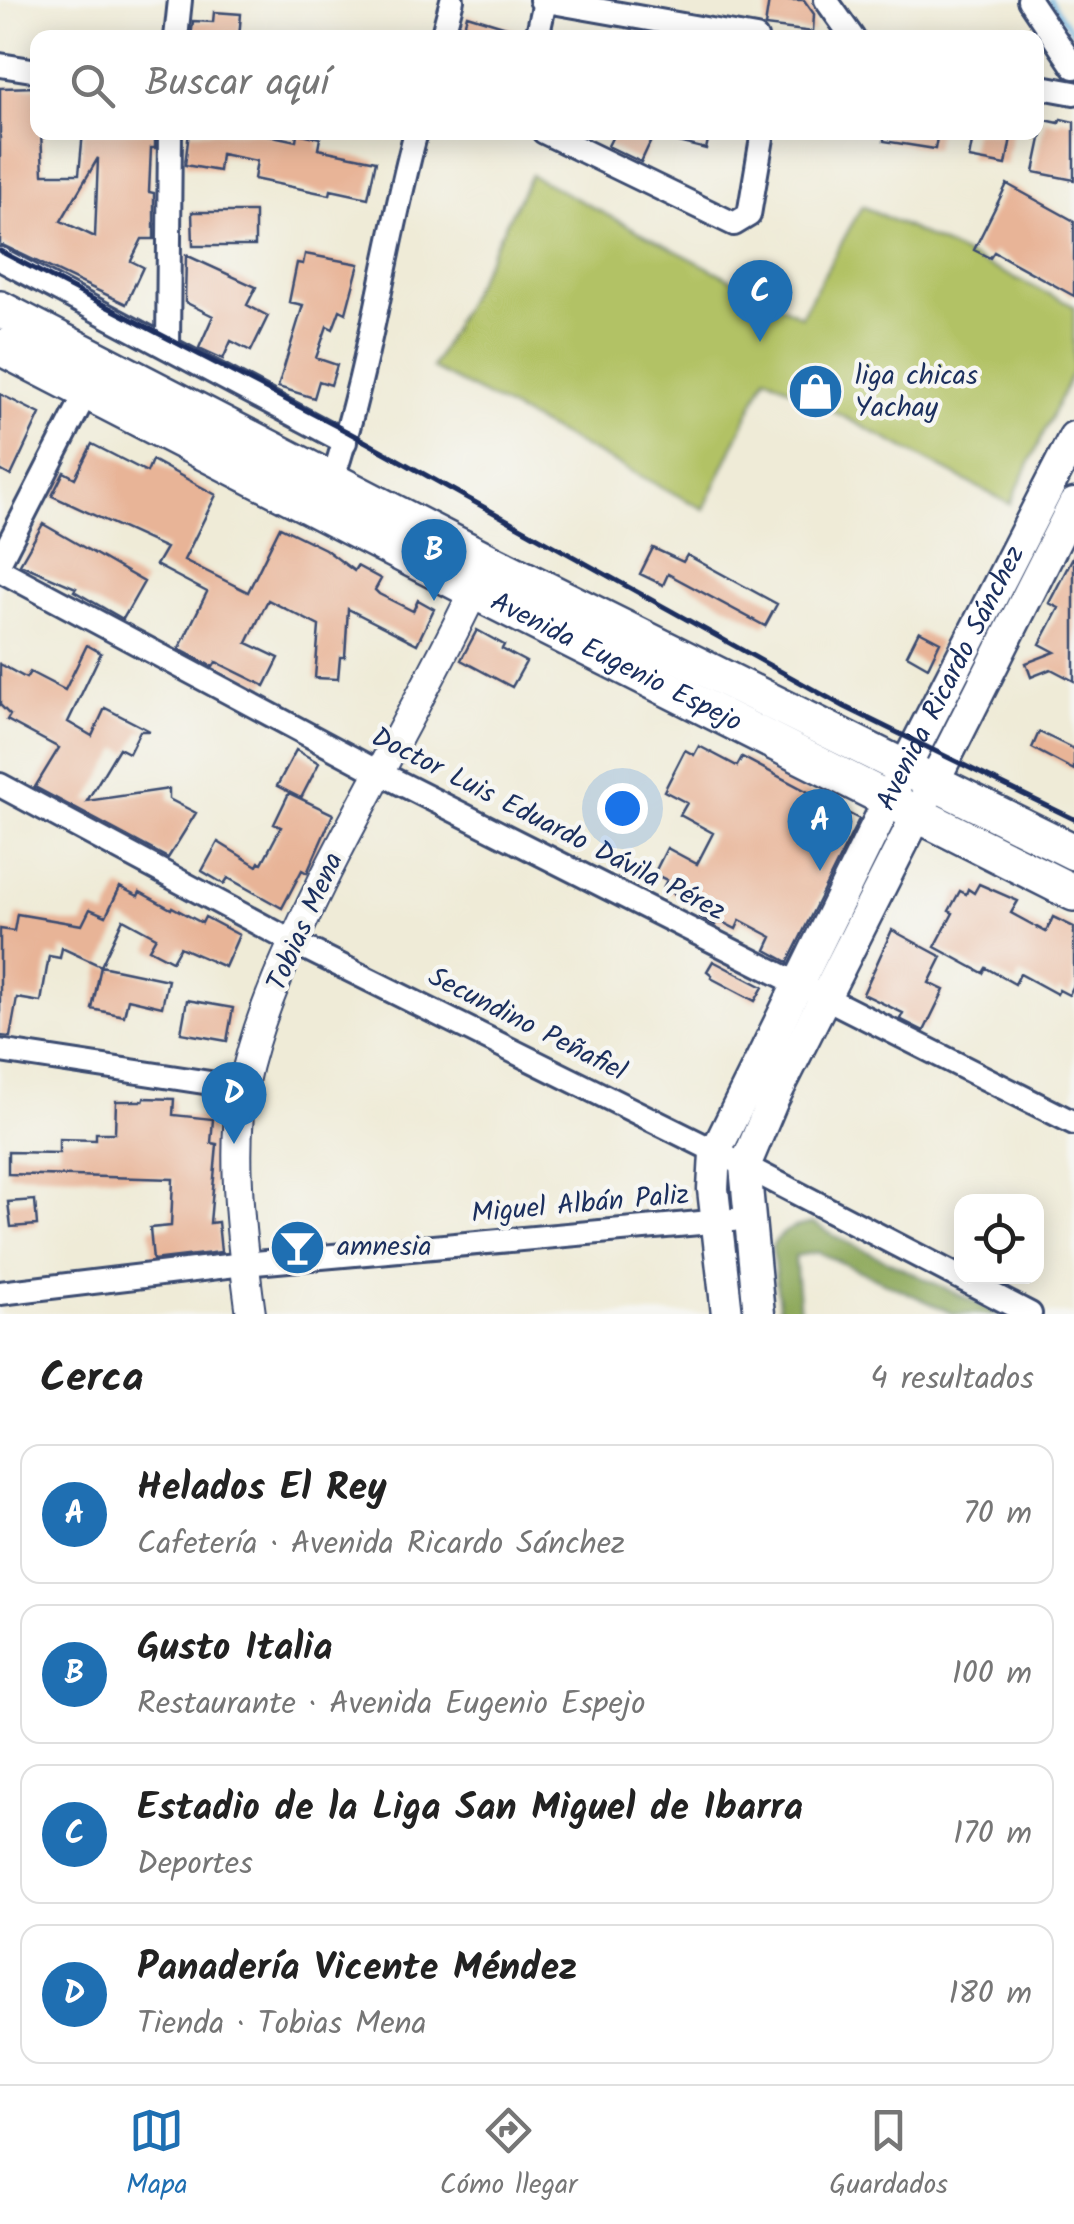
<!DOCTYPE html>
<html lang="es">
<head>
<meta charset="utf-8">
<style>
	:root { --surface:#fff; --page:#f6f6f6; --text:#222; --muted:#767676; --line:#e0e0e0; --accent:#1f6fb2 }
	body { margin:0; font-family:Kalam,sans-serif; background:var(--page); color:var(--text) }
	.controls { position:absolute; right:30px; bottom:30px; display:grid; overflow:hidden; border-radius:20px; box-shadow:0 5px 25px #0003 }
	.controls button { width:90px; height:90px; display:grid; place-items:center; padding:0; border:0; border-bottom:2px solid var(--line); background:var(--surface); color:var(--text); font:50px sans-serif }
	.you { position:absolute; left:622px; top:808px; width:35px; height:35px; margin:-25px; border:8px solid #fff; border-radius:50%; background:#1a73e8; box-shadow:0 0 0 15px #1a73e833 }
	.badge { display:grid; place-items:center; width:65px; height:65px; border-radius:50%; background:var(--accent); color:#fff; font-size:32px; font-weight:700 }
	.pin { position:absolute; translate:-50% -82px; filter:drop-shadow(0 2px 5px #0008) }
	.pin::after { content:''; position:absolute; top:52px; width:35px; height:30px; background:inherit; clip-path:polygon(0 0,100% 0,50% 100%) }
	.list { margin:0; padding:0; list-style:none }
	h2 { display:flex; justify-content:space-between; align-items:center; height:130px; margin:0; padding:0 40px; font-size:42px }
	h2 small { font-size:32px; font-weight:400; color:var(--muted) }
	.list li { display:grid; grid-template-columns:65px 1fr auto; gap:30px; align-items:center; box-sizing:border-box; height:140px; margin:0 20px 20px; padding:0 20px; border:2px solid var(--line); border-radius:20px }
	.list b { display:block; font-size:38px; white-space:nowrap }
	.list p { margin:0; font-size:32px; white-space:nowrap; color:var(--muted) }
	.list em { font-size:32px; font-style:normal; color:var(--muted) }
	.icon { flex:none; width:55px; height:55px; fill:none; stroke:currentColor; stroke-width:2; stroke-linecap:round; stroke-linejoin:round }
	.map { position:relative; flex:none; width:1074px; height:1314px; overflow:hidden }
	.search { position:absolute; background:var(--surface); box-shadow:0 5px 25px #0003; left:30px; right:30px; top:30px; height:110px; display:flex; align-items:center; gap:25px; box-sizing:border-box; padding:0 35px; border-radius:20px; color:var(--muted); font-size:38px }
	.sheet { height:770px; background:var(--surface) }
	nav { display:flex; justify-content:space-around; align-items:center; box-sizing:border-box; height:140px; border-top:2px solid var(--line); background:var(--surface); font-size:28px; color:var(--muted) }
	nav a { display:grid; justify-items:center; gap:5px }
	nav .on { color:var(--accent) }
	.map>svg:first-child { display:block }
	.green { fill:#b2c265; stroke:#667862; stroke-width:2.5 }
	.forest { fill:#8da85a; stroke:#546c5c; stroke-width:2.5 }
	.lines { fill:none; stroke-linecap:round; stroke-linejoin:round }
	.stream { stroke:#60acd9; stroke-width:5 }
	.building { fill:#e8b497; fill-rule:evenodd }
	.minor-casing { stroke:#3b4b70; stroke-width:28 }
	.tertiary-casing { stroke:#3b4b70; stroke-width:32 }
	.secondary-casing { stroke:#3b4b70; stroke-width:35 }
	.primary-casing { stroke:#3b4b70; stroke-width:40 }
	.minor { stroke:#fff; stroke-width:22 }
	.tertiary { stroke:#fff; stroke-width:28 }
	.secondary { stroke:#fff; stroke-width:30 }
	.primary { stroke:#fff; stroke-width:35 }
	.rail { stroke:#1b2f5e; stroke-width:5 }
	.labels { text-anchor:middle; dominant-baseline:central; stroke-width:9; stroke-linejoin:round; paint-order:stroke }
	.poi-label { font-size:28px; fill:#1b2f5e; stroke:#f6f6f2; text-anchor:start }
	.street-label { font-size:28px; fill:#1b2f5e; stroke:#f6f6f2 }
</style>
</head>
<body>
<div class="map">
<svg width="1074" height="1314" viewBox="0 0 1074 1314">
	<rect width="100%" height="100%" fill="#f6f6f2"/>
	<filter id="ink" filterUnits="userSpaceOnUse"><feTurbulence type="fractalNoise" baseFrequency=".01" numOctaves="2"/><feDisplacementMap in="SourceGraphic" scale="20" xChannelSelector="R" yChannelSelector="G"/><feConvolveMatrix kernelMatrix="1 2 1 2 8 2 1 2 1" color-interpolation-filters="sRGB"/></filter>
	<filter id="wash" filterUnits="userSpaceOnUse"><feTurbulence type="fractalNoise" baseFrequency=".0048" numOctaves="4" result="noise"/><feDisplacementMap in="SourceGraphic" scale="40" xChannelSelector="R" yChannelSelector="G"/><feGaussianBlur stdDeviation="2.25" result="paint"/><feColorMatrix in="noise" values="0 0 0 0 0 0 0 0 0 0 0 0 0 0 0 0 0 1.4 0 .05"/><feComposite in="paint" operator="in"/></filter>
	<g filter="url(#wash)">
		<rect width="100%" height="100%" fill="#efebd7"/>
		<path class="green" d="M531,175l270,141 61,-110 212,100v63l-64,135 -244,-128 -62,133 -272,-141z"/>
		<path class="forest" d="M814,1223l22,14 164,77h-46l-136,-62 -23,4 5,58h-20l-8,-68c11,-17 22,-20 42,-23z"/>
		<g class="lines">
			<path class="stream" d="M1050,0l24,35"/>
		</g>
		<g id="blocks">
			<path class="building" d="M769,0h35l10,14 -1,18 -48,-6z
				M214,12l27,2 -2,24h-48l2,-17 20,1z
				M467,15l56,17 -1,6h-61z
				M38,87v45h3l2,42h36l4,-42h72v16h-4l-2,44 5,1v46h-12l-11,22 12,6 -17,37 -126,-60v-156zM98,158l-3,79 -34,-16z
				M1061,119l13,3v58l-40,-8 11,-52 14,3z
				M189,132h65l42,9 1,-8 23,5 -2,11 58,12 -8,37 -37,-8 -1,5 -76,-16 3,-18 -36,-7 -2,17 -34,-6z
				M615,132h40l-14,30 -33,-16z
				M662,132h48l-4,17 -44,-11z
				M884,132h54l-3,17 -51,-8z
				M974,132h38l-6,33 -37,-7z
				M1007,184l67,37v75l-80,-44 -4,6 -16,-8z
				M192,212h63v34h-62z
				M305,254l54,10 -13,49 -6,-3 -7,19 -6,-3 -11,32 21,7 -6,20 -12,-4 -5,17 -36,-11 25,-82 -14,-3 8,-39 6,1z
				M186,255l70,32 -9,18 21,11 -17,35 -20,-10 -8,18 -24,-11 14,-32 -28,-14z
				M0,394l40,20 -29,62 -11,-6z
				M92,444l55,28 5,-12 64,35 -32,65 64,32 32,-65 45,22 29,22 3,-5 24,13 -6,11 4,4 34,17 5,-11 16,9 -17,35 -69,-35 -3,48h-5l-2,22 -23,-1 4,-52 -51,-26 -21,43 32,15 -14,28 -49,-24 -3,5 -34,-18 28,-57 -51,-27 10,-17 -114,-52 12,-24 11,6z
				M43,524l101,58 -21,37 -49,-28 2,-3 -56,-24z
				M653,548l30,14 4,-7 90,49 -12,22 -97,-52 -5,11 -23,-11z
				M1074,555v126l-23,-12 -20,8 -5,-14 29,-11 -15,-8 19,-36 -10,-5z
				M477,630l27,15 -2,4 24,13 -14,25 -51,-27z
				M919,631l21,11 -12,25 -21,-12z
				M87,645l14,8 -33,69 24,14 13,-28 45,23h-10l-11,22 -10,-5 -32,53 82,-12v10l27,14 -28,45 -133,-71 24,-39 -52,-28 3,-5 -10,-10v-41l26,14 4,-6 35,18z
				M1039,732l35,17v21l-42,-22z
				M699,746l38,20 5,-9 117,62 -71,143 -22,-12 6,-13 -32,-17 -4,9 -18,-9 -3,5 -15,-8 4,-8 -41,-21 4,-8 -13,-6 13,-26 30,16 16,-31 -33,-18 7,-12 -23,-12 21,-41 9,5z
				M296,750l23,13 -18,35 -24,-12z
				M289,793l44,21 -26,59 -5,-3 -20,38 -54,-30 -4,6 -22,-13 16,-29 39,24 2,-4 3,1 19,-36 -7,-3z
				M979,884l39,17 -7,12 35,19 7,-15 21,10v58l-5,10 -10,-5 -2,4 -37,-20 -5,10 -29,-16 -3,5 -48,-26 18,-34 -4,-2 11,-20 6,3 2,-5 6,4z
				M120,887l18,9 2,-4 31,17 1,-2 30,16 3,-6 34,18 -14,32 -45,-20 -8,14 -23,-12 7,-12 -33,-18 -22,47 67,14 -6,27 -34,-8 -4,17 -32,-7 9,-43 -39,-18 -2,10 -11,-2 -8,46 -24,-4 -7,39 -10,-1v-107l14,2 3,-17 65,11 8,-16 16,7z
				M892,930l50,27 -13,26 15,7 -20,41 -24,-12 3,-6 -40,-19z
				M713,961l50,26 -8,14 -44,-23 1,-3 -5,-4z
				M187,1000l46,8 -6,33 -46,-8z
				M144,1098l30,1 -1,16 40,4 -2,24 6,1 -7,79 8,-1 3,30 -68,8 -3,-32 21,-2 2,-47 -165,-5v-22l51,1v-14l37,1v-7h19l1,-32h27z
				M35,1200l2,25 -26,2 -3,-25z"/>
		</g>
	</g>
	<g filter="url(#ink)">
		<use href="#blocks" fill-opacity="0" stroke="#3b4b70" stroke-width="2.5"/>
		<g class="lines">
			<defs>
				<path id="minor" d="M541,0l215,38
					M826,0l27,38
					M1029,0l45,67
					M176,38l4,-38
					M442,38l10,-38
					M537,38l8,-37
					M0,65l38,6
					M1036,86l38,7
					M544,132l190,92 15,-9 14,-83
					M0,259l345,183
					M168,346l2,-214
					M332,481c38,-113 53,-233 84,-349
					M0,561l87,-170
					M0,570l378,202 696,351
					M0,785l293,157 452,224 285,148
					M0,1051l243,37
					M0,1293l244,-29 489,-44"/>
				<path id="tertiary" d="M251,1314c-9,-66 -21,-163 -8,-228 15,-72 48,-141 80,-206 51,-102 110,-201 158,-304"/>
				<g id="secondary">
					<path id="s1" d="M727,1314l-14,-125 2,-36 189,-384 170,-332"/>
					<path d="M759,1314l-14,-148 27,-64 302,-598"/>
				</g>
				<g id="primary">
					<path d="M0,309l488,252 586,291"/>
					<path id="s2" d="M0,347l474,244 600,302"/>
				</g>
			</defs>
			<use href="#minor" class="minor-casing"/>
			<use href="#tertiary" class="tertiary-casing"/>
			<use href="#secondary" class="secondary-casing"/>
			<use href="#primary" class="primary-casing"/>
			<use href="#minor" class="minor"/>
			<use href="#tertiary" class="tertiary"/>
			<use href="#secondary" class="secondary"/>
			<use href="#primary" class="primary"/>
			<path class="rail" d="M0,251l348,181 497,275 229,112"/>
		</g>
	</g>
	<defs>
		<symbol id="shop-disc" viewBox="-11 -11 22 22"><circle r="9.5" fill="#1f6fb2" stroke="#f6f6f2"/><path d="M-5-2.5h2.3a2.7 3.5 0 0 1 5.4 0H5L5.5 6h-11ZM-1.5-2.5h3a1.5 2.3 0 0 0-3 0Z" fill="#fff"/></symbol>
		<symbol id="bar-disc" viewBox="-11 -11 22 22"><circle r="9.5" fill="#1f6fb2" stroke="#f6f6f2"/><path d="M-6-5H6L.8 .8V4.5H3.5V6h-7V4.5H-.8V.8Z" fill="#fff"/></symbol>
	</defs>
	<g fill-rule="evenodd">
		<use href="#shop-disc" x="784" y="360" width="63" height="63"/>
		<use href="#bar-disc" x="266" y="1216" width="63" height="63"/>
	</g>
	<g class="labels">
		<g class="poi-label">
			<text x="855" y="376">liga chicas<tspan x="855" dy="32">Yachay</tspan></text>
			<text x="337" y="1247">amnesia</text>
		</g>
		<g class="street-label">
			<text stroke="none"><textPath href="#s2" startOffset="692">Avenida Eugenio Espejo</textPath></text>
			<text stroke="none"><textPath href="#s1" startOffset="692">Avenida Ricardo Sánchez</textPath></text>
			<text transform="translate(548 825) rotate(27)">Doctor Luis Eduardo Dávila Pérez</text>
			<text transform="translate(306 922) rotate(-66)">Tobias Mena</text>
			<text transform="translate(527 1025) rotate(27)">Secundino Peñafiel</text>
			<text transform="translate(580 1205) rotate(-5)">Miguel Albán Paliz</text>
		</g>
	</g>
</svg>
<div class="controls">
<button><svg class="icon" aria-label="locate" viewBox="0 0 24 24"><circle cx="12" cy="12" r="6"/><path d="M12 2v4M12 18v4M2 12h4M18 12h4"/></svg></button>
</div>
<div class="you"></div>
<div class="pin badge" style="left:820px;top:871px">A</div>
<div class="pin badge" style="left:434px;top:601px">B</div>
<div class="pin badge" style="left:760px;top:342px">C</div>
<div class="pin badge" style="left:234px;top:1144px">D</div>
<div class="search"><svg class="icon" aria-label="search" viewBox="0 0 24 24"><circle cx="10" cy="10" r="6"/><path d="M15 15l6 6"/></svg>Buscar aquí</div>
</div>
<section class="sheet">
<h2>Cerca<small>4 resultados</small></h2>
<ul class="list">
<li><span class="badge">A</span><div><b>Helados El Rey</b><p>Cafetería · Avenida Ricardo Sánchez</p></div><em>70 m</em></li>
<li><span class="badge">B</span><div><b>Gusto Italia</b><p>Restaurante · Avenida Eugenio Espejo</p></div><em>100 m</em></li>
<li><span class="badge">C</span><div><b>Estadio de la Liga San Miguel de Ibarra</b><p>Deportes</p></div><em>170 m</em></li>
<li><span class="badge">D</span><div><b>Panadería Vicente Méndez</b><p>Tienda · Tobias Mena</p></div><em>180 m</em></li>
</ul>
</section>
<nav>
<a class="on"><svg class="icon" aria-label="map" viewBox="0 0 24 24"><path d="M3 6l6-2 6 2 6-2v14l-6 2-6-2-6 2zM9 4v14M15 6v14"/></svg>Mapa</a>
<a><svg class="icon" aria-label="directions" viewBox="0 0 24 24"><path d="M12 3l9 9-9 9-9-9zM9 14v-3h6M13 9l2 2-2 2"/></svg>Cómo llegar</a>
<a><svg class="icon" aria-label="saved" viewBox="0 0 24 24"><path d="M7 4h10v16l-5-4-5 4z"/></svg>Guardados</a>
</nav>
</body>
</html>
